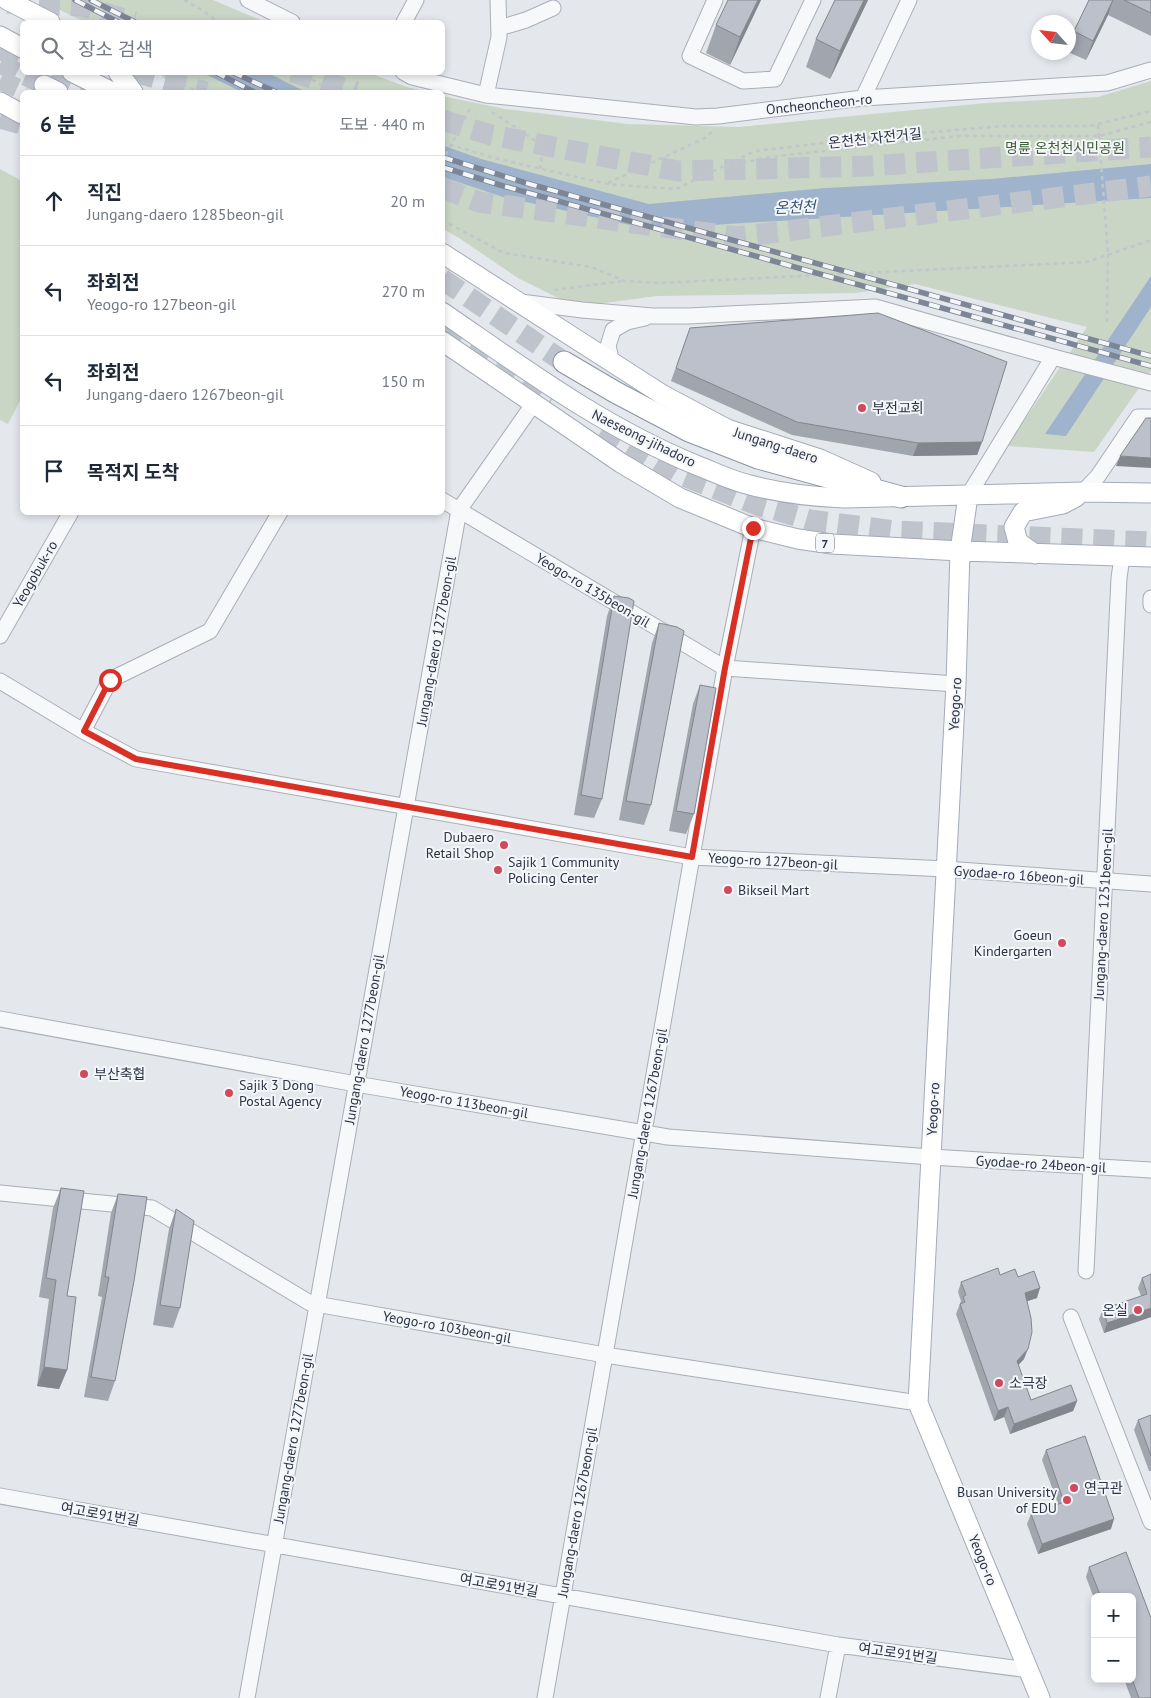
<!DOCTYPE html>
<html lang="ko">
<head>
<meta charset="utf-8">
<style>
	:root { --surface:#fff; --page:#f2f2f3; --text:#1f2937; --muted:#747a83; --line:#e0e1e3 }
	body { margin:0; font-family:"PT Sans","Noto Sans KR",sans-serif; background:var(--page); color:var(--text) }
	.controls { position:absolute; right:15px; bottom:15px; display:grid; overflow:hidden; border-radius:8px; box-shadow:0 2px 8px #0003 }
	.controls button { width:45px; height:45px; display:grid; place-items:center; padding:0; border:0; border-bottom:1px solid var(--line); background:var(--surface); color:var(--text); font:25px sans-serif }
	.compass { position:absolute; left:1031px; top:15px; width:45px; height:45px; border-radius:50%; background:var(--surface); box-shadow:0 2px 8px #0003; rotate:297deg }
	.stop { position:absolute; width:15px; height:15px; margin:-11px; border:4px solid #d93025; border-radius:50%; background:#fff }
	.stop.end { background:#d93025; border-color:#fff; box-shadow:0 1px 5px #0008 }
	.list { margin:0; padding:0; list-style:none }
	h2 { display:flex; justify-content:space-between; align-items:center; height:65px; margin:0; padding:0 20px; font-size:21px }
	h2 small { font-size:16px; font-weight:400; color:var(--muted) }
	.list li { display:grid; grid-template-columns:32px 1fr auto; gap:15px; align-items:center; box-sizing:border-box; height:90px; padding:0 20px; border-top:1px solid var(--line) }
	.list b { display:block; font-size:19px; white-space:nowrap }
	.list p { margin:0; font-size:16px; white-space:nowrap; color:var(--muted) }
	.list em { font-size:16px; font-style:normal; color:var(--muted) }
	.icon { flex:none; width:28px; height:28px; fill:none; stroke:currentColor; stroke-width:2; stroke-linecap:round; stroke-linejoin:round }
	.map { position:relative; flex:none; width:1151px; height:1698px; overflow:hidden }
	.search { position:absolute; background:var(--surface); box-shadow:0 2px 8px #0003; left:20px; top:20px; width:425px; height:55px; display:flex; align-items:center; gap:12px; box-sizing:border-box; padding:0 18px; border-radius:8px; color:var(--muted); font-size:19px }
	.panel { position:absolute; background:var(--surface); box-shadow:0 2px 8px #0003; left:20px; top:90px; width:425px; height:425px; border-radius:8px }
	.map>svg:first-child { display:block }
	.green { fill:#c9d6c5 }
	.water { fill:#9fb4cc }
	.lines { fill:none; stroke-linecap:round; stroke-linejoin:round }
	.major-tunnel { stroke:#bfc3cb; stroke-width:19; stroke-dasharray:19 9; stroke-linecap:butt }
	.highway-tunnel { stroke:#bfc3cb; stroke-width:21; stroke-dasharray:21 11; stroke-linecap:butt }
	.minor-casing { stroke:#a9aeb7; stroke-width:17 }
	.major-casing { stroke:#a3abb8; stroke-width:21 }
	.highway-casing { stroke:#8b94a3; stroke-width:23 }
	.path { stroke:#c2c5cb; stroke-width:2.5; stroke-dasharray:4 4; stroke-linecap:butt }
	.minor { stroke:#f7f8fa; stroke-width:15 }
	.major { stroke:#fff; stroke-width:19 }
	.highway { stroke:#fff; stroke-width:21 }
	.rail-casing { stroke:#7d8696; stroke-width:5.5 }
	.rail { stroke:#f4f6f9; stroke-width:4; stroke-dasharray:11; stroke-linecap:butt }
	.path-bridge { stroke:#c2c5cb; stroke-width:2.5; stroke-dasharray:4 4; stroke-linecap:butt }
	.wall { fill:#a1a5ae }
	.shaded-wall { fill:#83868d }
	.building { fill:#bbc0ca; stroke:#83868d }
	.route { stroke:#d93025; stroke-width:6 }
	.poi-dot { fill:#d1495b; stroke:#f4f6f9; stroke-width:2 }
	.labels { text-anchor:middle; dominant-baseline:central; stroke-width:4; stroke-linejoin:round; paint-order:stroke }
	.shield { fill:#f4f6f9; stroke:#676e7b; stroke-width:1 }
	.shield-label { font-size:12px; font-weight:bold; fill:#2b3445 }
	.street-label { font-size:14px; fill:#2b3445; stroke:#f4f6f9 }
	.park-label { font-size:14px; fill:#3f6138; stroke:#f4f6f9 }
	.poi-label { font-size:14px; fill:#2b3445; stroke:#f4f6f9; text-anchor:start }
	.water-label { font-size:15px; font-style:italic; fill:#34527a; stroke:#f4f6f9 }
</style>
</head>
<body>
<div class="map">
<svg width="1151" height="1698" viewBox="0 0 1151 1698">
	<rect width="100%" height="100%" fill="#e4e7ec"/>
	<path class="green" d="M39,0h174l52,22h-180z
		M159,73h210l38,14 21,5h-250z
		M1151,81v290l-57,81 -87,-6 80,-119 -172,-43 -59,9 -199,3 -60,8 -31,-2 -48,-24 -59,-40 -16,-9 -1,-133 63,13 123,15 111,3 247,-24 112,-6z
		M0,169l22,12v216l-14,27 -8,-4z"/>
	<path class="water" d="M203,73h65l38,19h-64z
		M442,145l39,14 168,45 177,-16 165,-9 160,-15v34l-503,31 -145,-32 -60,-20z
		M1151,276v31l-85,129 -21,-2z"/>
	<g class="lines">
		<path class="major-tunnel" d="M0,64l44,21
			M0,80l26,12"/>
		<path class="highway-tunnel" d="M7,3l76,3 51,16
			M0,49l22,10
			M53,72l39,19
			M134,72l72,20
			M292,72l64,20
			M0,118l22,6
			M442,120l49,15 187,36 190,-5 283,-19
			M442,188l37,14 258,35 414,-51
			M442,279l122,83
			M442,331l111,67
			M603,428l76,46 73,29 58,17 86,11 255,11"/>
		<defs>
			<path id="minor" d="M248,0l44,22
				M715,0l-25,56 53,25 32,-2 38,-79
				M404,22l12,-22
				M499,28l27,-8 27,-12
				M403,72l9,5 74,18 210,22 22,-1 145,-18 244,-15 44,-13
				M486,95l13,-58 -1,-37
				M863,98l46,-98
				M521,302l61,8 71,6h35l187,-9 178,50 98,26
				M612,363l-4,-17 5,-16 14,-8 18,-4
				M1083,492l15,-16 40,-59h13
				M968,496l85,-139
				M442,500l283,168 231,16
				M1151,598v7
				M0,636l71,-124
				M0,681l83,50 53,28 556,98 254,12 205,15
				M83,731l27,-51 100,-49 70,-119
				M0,1019l356,65 312,53 263,20 220,13
				M0,1193l152,15 158,95 295,52 313,48
				M1086,1271l33,-693 3,-21
				M1071,1317l80,205
				M0,1496l838,149 191,25
				M247,1698l212,-1188 75,-107
				M545,1698l180,-1030 28,-140
				M828,1698l10,-53"/>
			<path id="major" d="M7,0l43,22
				M0,36l22,12
				M72,72l40,20
				M118,72l15,20
				M44,85l14,7
				M0,102l22,12
				M442,253l221,142 64,34 93,30 51,23
				M442,312c83,57 161,115 254,153 18,7 36,16 54,20 31,8 62,12 94,13l239,-6 68,1
				M442,341l179,122 59,35 73,30 45,11 34,5 128,7 191,6
				M968,496l-8,55 -4,133 -38,719 122,295
				M1035,554l-17,-12 -4,-15 9,-15 40,-8 13,-7"/>
			<path id="highway" d="M564,362l51,30 74,39 69,27 143,39"/>
		</defs>
		<use href="#minor" class="minor-casing"/>
		<use href="#major" class="major-casing"/>
		<use href="#highway" class="highway-casing"/>
		<path class="path" d="M184,0l18,10 16,12
			M298,72l36,20
			M169,77l29,15
			M492,112l47,31 4,6 -3,20
			M1098,125l1,11
			M442,142l52,16 113,26 69,5 79,-38 119,-14 129,-11h87l61,-15
			M727,166l42,-9 191,-21h139l52,-14
			M608,183l97,-45 8,-7
			M442,220l62,33 87,14 34,14 34,2 428,-21 64,-22
			M554,290l69,-9
			M1107,322l1,-68"/>
		<use href="#minor" class="minor"/>
		<use href="#major" class="major"/>
		<use href="#highway" class="highway"/>
		<defs>
			<path id="rail" d="M75,0l43,22
				M91,0l44,22
				M215,72l39,20
				M232,72l44,20
				M442,157l84,26 625,173
				M442,167l58,18 651,181"/>
		</defs>
		<use href="#rail" class="rail-casing"/>
		<use href="#rail" class="rail"/>
		<path class="path-bridge" d="M1099,136l9,118
			M442,162l30,-57"/>
	</g>
	<path class="wall" d="M761,0l-31,65 -24,-12 10,-28z
		M868,0l-38,79 -24,-12 10,-28z
		M1089,0h62v36l-43,-21 -22,45 -18,-8v-6l6,-15z
		M690,328l292,114 -5,13 -64,1 -121,-21 -121,-54z
		M614,596l-12,203 -8,19 -20,-3 33,-199z
		M659,623l-8,182 -7,20 -25,-5 33,-177z
		M700,685l-6,129 -8,20 -17,-3 24,-127z
		M61,1188l6,108v74l-8,19 -22,-3 12,-87 -10,-2 14,-89z
		M118,1194l-3,187 -7,20 -24,-4 18,-100 -4,-1 13,-83z
		M176,1209l4,99 -7,20 -20,-3 16,-96z
		M1151,1274v43l-47,16 -5,-14 4,-10 38,-13 -3,-8 4,-10z
		M1000,1275l18,2 19,21 -10,3 -3,58 -6,6 13,35 46,1 -4,10 -63,23 -6,-17 -10,4 -38,-107 5,-13 -3,-9 3,-10z
		M1151,1415v56h-2l-15,-41 4,-10z
		M1046,1450l65,79 -73,25 -11,-30 4,-10 27,-10 -16,-44z
		M1126,1552l25,66v80h-20l-7,-19h8v-82h-37v4l-9,-24 3,-10z"/>
	<path class="shaded-wall" d="M758,0h3l-31,65 10,-28z
		M864,0h4l-38,79 10,-28z
		M1113,0l-5,15 -22,45 7,-19z
		M982,442l-5,13 -64,1 5,-13z
		M1120,456l31,2v10l-35,-2z
		M1040,1288l-3,10 -15,5 3,-10z
		M1151,1308v9l-47,16 3,-10z
		M1028,1349l-4,10 -11,12 4,-10z
		M44,1367l23,3 -8,19 -22,-3z
		M1077,1401l-4,10 -63,23 4,-10z
		M1008,1407l-4,10 -10,4 4,-10z
		M1114,1519l-3,10 -73,25 4,-10z"/>
	<path class="building" d="M728,0h30l-18,37 -24,-12z
		M835,0h29l-24,51 -24,-12z
		M1089,0h24l-20,41 -19,-10z
		M1124,0h27v13z
		M878,313l129,49 -25,80 -64,1 -121,-21 -121,-54 14,-40z
		M1146,418h5v40l-31,-2z
		M614,596l15,2 5,3 -32,198 -21,-4z
		M659,623l18,4 7,4 -33,174 -25,-4z
		M700,685l16,3 -22,126 -18,-3z
		M61,1188l23,3 -17,105 9,1 -9,73 -23,-3 12,-87 -10,-2z
		M118,1194l29,3 -13,84 -19,100 -24,-4 18,-100h-4z
		M176,1209l18,12 -14,87 -20,-3z
		M998,1268l2,7 15,-6 3,8 16,-6 6,17 -15,5 6,25 1,14 -4,17 -11,12 14,39 40,-15 6,16 -63,23 -6,-17 -10,4 -38,-107 5,-2 -2,-5 3,-2 -5,-13z
		M1151,1274v34l-44,15 -4,-14 44,-15 -5,-16z
		M1151,1415v41l-13,-36z
		M1085,1436l29,83 -72,25 -11,-30 33,-12 -18,-52z
		M1126,1552l25,66v80h-12l-7,-19v-82h-31l-12,-30z"/>
	<g class="lines">
		<path class="route" d="M110,680l-26,51 52,28 556,98 33,-189 28,-140"/>
	</g>
	<g class="poi-dot">
		<circle cx="862" cy="408" r="5"/>
		<circle cx="504" cy="845" r="5"/>
		<circle cx="498" cy="870" r="5"/>
		<circle cx="728" cy="890" r="5"/>
		<circle cx="1062" cy="943" r="5"/>
		<circle cx="84" cy="1074" r="5"/>
		<circle cx="229" cy="1093" r="5"/>
		<circle cx="1138" cy="1310" r="5"/>
		<circle cx="999" cy="1383" r="5"/>
		<circle cx="1074" cy="1488" r="5"/>
		<circle cx="1067" cy="1500" r="5"/>
	</g>
	<g class="labels">
		<rect class="shield" x="816" y="533.5" width="18" height="19" rx="4"/>
		<g class="shield-label">
			<text x="825" y="543">7</text>
		</g>
		<g class="street-label">
			<text transform="translate(819 104) rotate(-6)">Oncheoncheon-ro</text>
			<text transform="translate(875 138) rotate(-6)">온천천 자전거길</text>
			<text transform="translate(644 438) rotate(26)">Naeseong-jihadoro</text>
			<text transform="translate(776 445) rotate(18)">Jungang-daero</text>
			<text transform="translate(35 574) rotate(-60)">Yeogobuk-ro</text>
			<text transform="translate(593 590) rotate(31)">Yeogo-ro 135beon-gil</text>
			<text transform="translate(436 641) rotate(-80)">Jungang-daero 1277beon-gil</text>
			<text transform="translate(955 704) rotate(-87)">Yeogo-ro</text>
			<text transform="translate(773 861) rotate(3)">Yeogo-ro 127beon-gil</text>
			<text transform="translate(1019 875) rotate(4)">Gyodae-ro 16beon-gil</text>
			<text transform="translate(1103 914) rotate(-87)">Jungang-daero 1251beon-gil</text>
			<text transform="translate(364 1039) rotate(-80)">Jungang-daero 1277beon-gil</text>
			<text transform="translate(464 1102) rotate(10)">Yeogo-ro 113beon-gil</text>
			<text transform="translate(933 1109) rotate(-87)">Yeogo-ro</text>
			<text transform="translate(647 1113) rotate(-80)">Jungang-daero 1267beon-gil</text>
			<text transform="translate(1041 1164) rotate(3)">Gyodae-ro 24beon-gil</text>
			<text transform="translate(447 1327) rotate(10)">Yeogo-ro 103beon-gil</text>
			<text transform="translate(293 1438) rotate(-80)">Jungang-daero 1277beon-gil</text>
			<text transform="translate(577 1512) rotate(-80)">Jungang-daero 1267beon-gil</text>
			<text transform="translate(100 1514) rotate(10)">여고로91번길</text>
			<text transform="translate(983 1560) rotate(68)">Yeogo-ro</text>
			<text transform="translate(499 1585) rotate(10)">여고로91번길</text>
			<text transform="translate(898 1653) rotate(8)">여고로91번길</text>
		</g>
		<g class="park-label">
			<text x="1065" y="148">명륜 온천천시민공원</text>
		</g>
		<g class="poi-label">
			<text x="872" y="408">부전교회</text>
			<text x="494" y="837" text-anchor="end">Dubaero<tspan x="494" dy="16">Retail Shop</tspan></text>
			<text x="508" y="862">Sajik 1 Community<tspan x="508" dy="16">Policing Center</tspan></text>
			<text x="738" y="890">Bikseil Mart</text>
			<text x="1052" y="935" text-anchor="end">Goeun<tspan x="1052" dy="16">Kindergarten</tspan></text>
			<text x="94" y="1074">부산축협</text>
			<text x="239" y="1085">Sajik 3 Dong<tspan x="239" dy="16">Postal Agency</tspan></text>
			<text x="1128" y="1310" text-anchor="end">온실</text>
			<text x="1009" y="1383">소극장</text>
			<text x="1084" y="1488">연구관</text>
			<text x="1057" y="1492" text-anchor="end">Busan University<tspan x="1057" dy="16">of EDU</tspan></text>
		</g>
		<g class="water-label">
			<text transform="translate(795 207) rotate(-2)">온천천</text>
		</g>
	</g>
</svg>
<div class="controls">
<button>+</button>
<button>−</button>
</div>
<svg class="compass" viewBox="-18 -18 36 36"><path d="M0-13l5 13h-10z" fill="#e53935"/><path d="M0 13l5-13h-10z" fill="#747a83"/></svg>
<div class="stop" style="left:110px;top:680px"></div>
<div class="stop end" style="left:753px;top:528px"></div>
<div class="search"><svg class="icon" aria-label="search" viewBox="0 0 24 24"><circle cx="10" cy="10" r="6"/><path d="M15 15l6 6"/></svg>장소 검색</div>
<section class="panel">
<h2>6 분<small>도보 · 440 m</small></h2>
<ul class="list">
<li><svg class="icon" aria-label="ahead" viewBox="0 0 24 24"><path d="M12 20V5M6 11l6-6 6 6"/></svg><div><b>직진</b><p>Jungang-daero 1285beon-gil</p></div><em>20 m</em></li>
<li><svg class="icon" aria-label="left" viewBox="0 0 24 24"><path d="M17 20v-9H6M10 6l-5 5 5 5"/></svg><div><b>좌회전</b><p>Yeogo-ro 127beon-gil</p></div><em>270 m</em></li>
<li><svg class="icon" aria-label="left" viewBox="0 0 24 24"><path d="M17 20v-9H6M10 6l-5 5 5 5"/></svg><div><b>좌회전</b><p>Jungang-daero 1267beon-gil</p></div><em>150 m</em></li>
<li><svg class="icon" aria-label="arrive" viewBox="0 0 24 24"><path d="M6 21V4h12l-3 4 3 4H6"/></svg><div><b>목적지 도착</b></div></li>
</ul>
</section>
</div>
</body>
</html>
